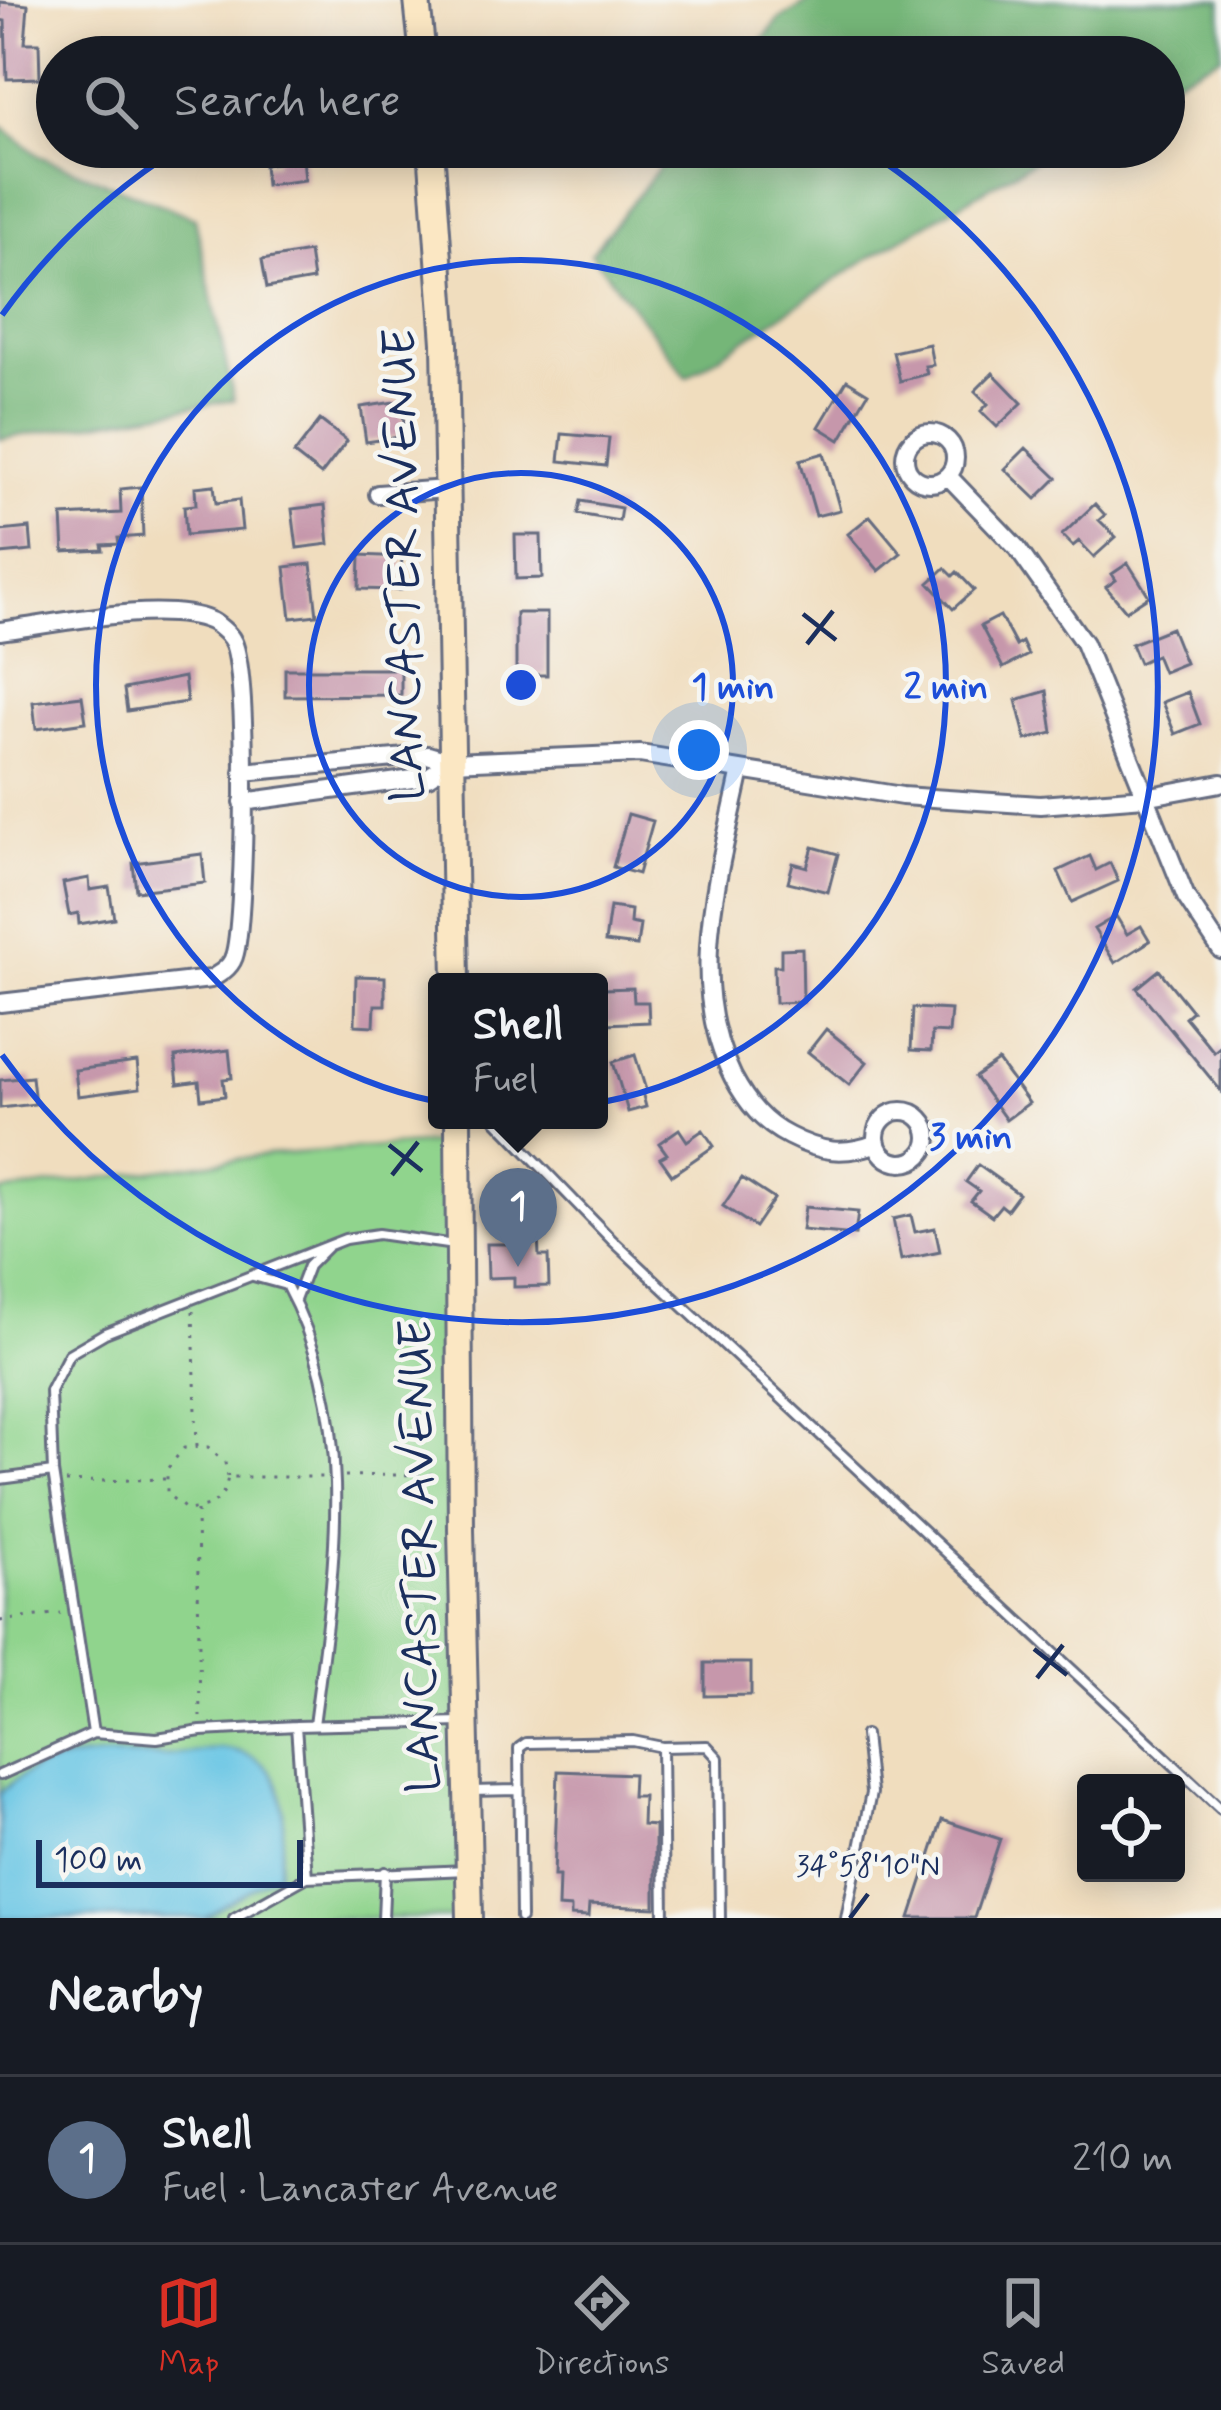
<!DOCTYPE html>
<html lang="en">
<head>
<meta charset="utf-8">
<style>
	:root { --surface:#171b24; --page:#20242c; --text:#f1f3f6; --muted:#9ea1a6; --line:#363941; --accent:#d93025 }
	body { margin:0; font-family:Mynerve,sans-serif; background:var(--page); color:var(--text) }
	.controls { position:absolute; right:36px; bottom:36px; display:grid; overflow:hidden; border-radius:12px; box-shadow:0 6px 30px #0003 }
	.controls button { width:108px; height:108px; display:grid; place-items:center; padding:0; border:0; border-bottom:3px solid var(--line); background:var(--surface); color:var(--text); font:60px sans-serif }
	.scale { position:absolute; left:36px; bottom:30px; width:267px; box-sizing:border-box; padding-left:12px; border:6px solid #1b2f5e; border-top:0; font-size:33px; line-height:42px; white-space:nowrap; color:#1b2f5e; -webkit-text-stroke:9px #f6f6f2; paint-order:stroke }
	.you { position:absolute; left:699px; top:750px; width:42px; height:42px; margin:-30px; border:9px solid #fff; border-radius:50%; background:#1a73e8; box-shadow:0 0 0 18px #1a73e833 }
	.badge { display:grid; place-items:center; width:78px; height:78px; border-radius:50%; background:var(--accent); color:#fff; font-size:39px; font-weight:700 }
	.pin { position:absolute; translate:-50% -99px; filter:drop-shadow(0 3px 6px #0008) }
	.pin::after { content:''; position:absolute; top:63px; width:42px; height:36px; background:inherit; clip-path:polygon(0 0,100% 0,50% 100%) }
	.popup { position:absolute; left:428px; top:973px; width:180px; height:156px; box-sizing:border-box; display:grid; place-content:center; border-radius:12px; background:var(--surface); filter:drop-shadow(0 3px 9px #0005); font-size:39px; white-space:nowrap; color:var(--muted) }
	.popup b { font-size:45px; color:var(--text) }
	.popup::after { content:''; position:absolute; left:50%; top:100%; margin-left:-24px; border:24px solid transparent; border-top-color:var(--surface) }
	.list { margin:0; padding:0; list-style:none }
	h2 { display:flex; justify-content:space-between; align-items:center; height:156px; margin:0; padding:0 48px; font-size:51px }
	h2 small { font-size:39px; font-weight:400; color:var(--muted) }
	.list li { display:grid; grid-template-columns:78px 1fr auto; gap:36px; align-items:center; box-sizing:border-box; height:168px; padding:0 48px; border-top:3px solid var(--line) }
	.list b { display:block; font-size:45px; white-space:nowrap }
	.list p { margin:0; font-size:39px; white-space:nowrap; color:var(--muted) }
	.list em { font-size:39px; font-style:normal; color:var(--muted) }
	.icon { flex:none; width:66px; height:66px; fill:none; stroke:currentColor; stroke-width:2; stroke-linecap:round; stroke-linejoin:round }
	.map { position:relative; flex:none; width:1221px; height:1918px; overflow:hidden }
	.search { position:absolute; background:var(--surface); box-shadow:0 6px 30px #0003; left:36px; right:36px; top:36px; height:132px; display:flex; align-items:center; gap:30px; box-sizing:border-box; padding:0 42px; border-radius:66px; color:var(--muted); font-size:45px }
	.sheet { height:324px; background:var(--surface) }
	nav { display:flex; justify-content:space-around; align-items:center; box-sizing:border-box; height:168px; border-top:3px solid var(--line); background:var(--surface); font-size:33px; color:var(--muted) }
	nav a { display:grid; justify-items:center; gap:6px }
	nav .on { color:var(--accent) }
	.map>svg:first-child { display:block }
	.green { fill:#90d48d; stroke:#568276; stroke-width:3 }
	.forest { fill:#74b678; stroke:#48726b; stroke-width:3 }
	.water { fill:#66c5e4; stroke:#407aa1; stroke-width:3 }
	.building { fill:#c697ab }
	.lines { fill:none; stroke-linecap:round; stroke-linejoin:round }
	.service-casing { stroke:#666c80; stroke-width:14 }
	.minor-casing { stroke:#666c80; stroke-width:22 }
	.secondary-casing { stroke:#666c80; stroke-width:30 }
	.path { stroke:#666c80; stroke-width:3; stroke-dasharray:3 9; stroke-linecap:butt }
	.service { stroke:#fff; stroke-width:8 }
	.minor { stroke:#fff; stroke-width:16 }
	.secondary { stroke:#fbe7c3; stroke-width:24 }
	.ticks { fill:none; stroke:#1b2f5e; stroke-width:4.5 }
	.ring { fill:none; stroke:#1d4ed8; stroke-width:6 }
	.labels { text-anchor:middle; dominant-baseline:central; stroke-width:9; stroke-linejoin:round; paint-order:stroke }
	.street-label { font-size:48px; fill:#1b2f5e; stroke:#f6f6f2 }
	.ticks-label { font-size:30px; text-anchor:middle; fill:#1b2f5e; stroke:#f6f6f2; stroke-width:9; stroke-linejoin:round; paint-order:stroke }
	.centre { fill:#1d4ed8; stroke:#f6f6f2; stroke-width:6 }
	.ring-label { font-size:36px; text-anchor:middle; font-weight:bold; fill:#1d4ed8; stroke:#f6f6f2; stroke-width:9; stroke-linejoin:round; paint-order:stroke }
</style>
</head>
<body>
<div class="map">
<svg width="1221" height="1918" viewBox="0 0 1221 1918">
	<rect width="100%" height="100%" fill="#f6f6f2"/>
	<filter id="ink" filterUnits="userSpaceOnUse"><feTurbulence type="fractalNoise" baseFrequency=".00833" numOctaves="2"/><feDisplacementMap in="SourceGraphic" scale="24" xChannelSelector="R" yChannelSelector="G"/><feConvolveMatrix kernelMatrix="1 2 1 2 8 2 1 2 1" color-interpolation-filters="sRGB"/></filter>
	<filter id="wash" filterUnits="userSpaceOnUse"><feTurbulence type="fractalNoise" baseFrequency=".004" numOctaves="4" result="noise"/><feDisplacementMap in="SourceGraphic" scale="48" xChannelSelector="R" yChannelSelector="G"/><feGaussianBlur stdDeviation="2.7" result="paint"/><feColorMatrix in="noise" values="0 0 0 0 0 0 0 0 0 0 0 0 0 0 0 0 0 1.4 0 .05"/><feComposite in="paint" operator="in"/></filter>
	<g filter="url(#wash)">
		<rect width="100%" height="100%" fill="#f0ddbe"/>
		<path class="green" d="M449,1142l12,776h-461v-726l268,-37z"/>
		<path class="forest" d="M811,0h410v56l-57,28v-27h-415l30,-37z
			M0,125l39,31 156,62 39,182 -234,39z
			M676,147h381l-188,111 -182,119 -96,-124z"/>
		<path class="water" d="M219,1748c75,7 68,67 59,124l-74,46h-204v-124c41,-43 98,-39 153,-38 21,1 45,-5 66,-8z"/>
		<g id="blocks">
			<path class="building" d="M0,2l28,3 -3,38h14l1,35 -33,1 -2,-58 -5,-1z
				M275,147h27l3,33 -39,5 -2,-20 13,-2z
				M309,252l4,28 -46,8 -5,-28z
				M929,344l4,21 -8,1 2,8 -27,7 -7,-29z
				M993,373l29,30 -25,24 -16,-16 7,-7 -13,-13z
				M847,380l21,13 -28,47 -21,-13z
				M401,401l5,35 -40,6 -5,-35z
				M320,420l27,21 -26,34 -27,-21z
				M562,434l47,4 -3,28 -47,-5z
				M1026,448l31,30 -21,21 -31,-30z
				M824,453l16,57 -24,6 -16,-56z
				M214,485l2,18 23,-3 3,30 -56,5 -2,-29 12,-1 -1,-18z
				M141,487l2,49 -25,2 1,6 -17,1 1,5 -39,2 -2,-36 59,-3 -1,-24z
				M581,501l40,7 -2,13 -41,-7z
				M1095,504l10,11 -6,5 17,17 -22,20 -15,-16 -6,5 -11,-11z
				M325,505l4,39 -32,4 -5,-39z
				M870,516l31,37 -22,18 -31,-37z
				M30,528l2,23 -32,3v-23z
				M515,535h26l1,43 -26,1z
				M360,555l42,2 -2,33 -41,-1z
				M1128,563l21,33 -23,15 -20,-24 10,-7 -4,-6z
				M311,564l6,51 -26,3 -6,-51z
				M945,568l8,8 4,-4 17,18 -21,19 -24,-26z
				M516,613h31v62h-31z
				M1000,616l16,30 6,-4 6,13 -25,13 -22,-42z
				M1171,628l14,35 -22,9 -7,-17 -17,8 -8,-19z
				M285,669h116v26l-116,1z
				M184,677l3,25 -60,9 -3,-22z
				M1047,691l6,42 -27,7 -10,-40z
				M1188,692l12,32 -25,10 -13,-32z
				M82,696l4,26 -50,7 -3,-27z
				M628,814l25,7 -15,53 -25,-7z
				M813,847l25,7 -10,38 -40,-10 5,-19 14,4z
				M202,854l3,29 -69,8 -3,-28z
				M1090,856l6,14 14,-7 8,18 -46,21 -14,-31z
				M89,878l1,12 19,-3 5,31 -35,6 -1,-11 -9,2 -6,-32z
				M610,907l21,3 -1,13 10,2 -3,21 -32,-4z
				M1116,916l11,18 14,-8 9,15 -35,22 -21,-34z
				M802,948l1,54 -28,1 -1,-37h7v-17z
				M1159,970l33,41 -7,6 29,35 7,-6v45l-84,-103z
				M356,976l29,1v28h-10l-1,21 -19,-1z
				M633,988l1,14h14l1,20 -43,2 -2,-35z
				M913,1008l38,2 -2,23 -17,-1 -1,19 -20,-1z
				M826,1029l41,33 -18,23 -41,-33z
				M229,1050l3,28 -9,1 2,17 -24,3 -2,-18 -21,3 -3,-27z
				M635,1055l11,35 -4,2 4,15 -18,5 -15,-50z
				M998,1061l31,42 -23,17 -31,-43z
				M137,1062l3,26 -62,8 -3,-26z
				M32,1077l3,27 -35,4v-28z
				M679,1129l8,12 16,-11 11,16 -42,29 -12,-17 7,-4 -8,-11z
				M978,1165l41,29 -12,16 -6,-5 -9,11 -21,-15 8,-10 -13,-9z
				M742,1178l32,21 -19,28 -32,-21z
				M805,1207l53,5 -3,23 -53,-5z
				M911,1215l4,17 20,-4 5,24 -39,8 -8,-41z
				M513,1235h25l1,21h9l1,30 -35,1v-10l-26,1 -1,-34h26z
				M705,1663h46v32l-46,1z
				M558,1771l75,3 -1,22h11l-1,29 13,1v82l-66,-3 -1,12 -17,-1v-8l-13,-1 1,-31h-5z
				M942,1820l58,19 -26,79h-64z"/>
		</g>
	</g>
	<g filter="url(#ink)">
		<use href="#blocks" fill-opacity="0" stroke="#666c80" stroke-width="3"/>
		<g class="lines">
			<defs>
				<path id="service" d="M496,1120l116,120 609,569
					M253,1276l33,9c75,138 47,292 28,440
					M295,1300l13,-34 19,-19
					M0,1479l53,-7
					M93,1733l-40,-261 -3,-81 19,-37 36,-21 240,-94 33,-5 76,11
					M662,1747l45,-1 11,12 2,160
					M0,1775l93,-42 64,5 44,-7 95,-5
					M471,1791l46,-1
					M307,1877l-11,-151 165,-4
					M234,1918l73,-41 160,-7
					M383,1918l2,-46
					M521,1918l-2,-170 7,-5 107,-2 29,6 2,171
					M846,1918l25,-125 -6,-58"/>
				<path id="minor" d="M905 458a25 25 0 1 1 50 0a25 25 0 1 1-50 0Z
					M948,476l69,72 67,95 102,254 35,53
					M378,494l68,-5
					M0,631c54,-7 163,-31 211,-10 6,3 18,13 21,19 18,28 13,274 3,313 -3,14 -13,19 -24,26l-211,24
					M741,770c-21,101 -57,210 -8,307 14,26 30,46 56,59 31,16 55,20 88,7
					M243,772l185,-17 23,7 189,-8 262,42 138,9 105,-8 76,-14
					M243,802l185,-25 23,-15
					M876 1137a26 26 0 1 1 52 0a26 26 0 1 1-52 0Z"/>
				<path id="secondary" d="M417,0l6,57
					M431,147l14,196 11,639
					M458,1120l3,409 9,389"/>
			</defs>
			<use href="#service" class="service-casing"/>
			<use href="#minor" class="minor-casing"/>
			<use href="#secondary" class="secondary-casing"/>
			<path class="path" d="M193,1311l4,135
				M345,1476l92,-2
				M228,1477l-3,-14 -17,-16 -24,1 -17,21v25l20,16c25,-3 36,-7 41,-33h95
				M66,1482l99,-3
				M197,1511l3,206
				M0,1621l61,-8"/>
			<use href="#service" class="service"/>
			<use href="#minor" class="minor"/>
			<use href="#secondary" class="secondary"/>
		</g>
	</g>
	<path class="ticks" d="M803,614l33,26M807,644l26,-33M389,1145l33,26M392,1175l26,-33M1034,1649l33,26M1037,1678l26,-33M850,1918l18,-24"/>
	<g class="ring">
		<circle cx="521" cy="685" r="212"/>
		<circle cx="521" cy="685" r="425"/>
		<path d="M2 315A637 637 0 0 1 179 148M416 57A637 637 0 0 1 626 57M863 148A637 637 0 1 1 2 1055"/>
	</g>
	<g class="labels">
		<g class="street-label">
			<text transform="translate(405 565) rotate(-91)">LANCASTER AVENUE</text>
			<text transform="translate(421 1556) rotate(-91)">LANCASTER AVENUE</text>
		</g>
	</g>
	<g class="ticks-label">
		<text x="868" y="1875">34°58'10"N</text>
	</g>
	<circle cx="521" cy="685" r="18" class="centre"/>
	<g class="ring-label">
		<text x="733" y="698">1 min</text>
		<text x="946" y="698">2 min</text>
		<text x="971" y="1148">3 min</text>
	</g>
</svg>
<div class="controls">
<button><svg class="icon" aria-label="locate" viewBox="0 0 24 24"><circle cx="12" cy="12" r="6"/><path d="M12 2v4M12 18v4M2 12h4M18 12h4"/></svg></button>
</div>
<div class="scale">100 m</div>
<div class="you"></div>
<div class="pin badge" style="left:518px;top:1267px;background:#5c6f8a">1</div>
<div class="popup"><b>Shell</b>Fuel</div>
<div class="search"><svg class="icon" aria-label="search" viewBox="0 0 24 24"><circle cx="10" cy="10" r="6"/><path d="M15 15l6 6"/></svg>Search here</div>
</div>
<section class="sheet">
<h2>Nearby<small></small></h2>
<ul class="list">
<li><span class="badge" style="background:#5c6f8a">1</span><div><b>Shell</b><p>Fuel · Lancaster Avenue</p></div><em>210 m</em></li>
</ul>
</section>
<nav>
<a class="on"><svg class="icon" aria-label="map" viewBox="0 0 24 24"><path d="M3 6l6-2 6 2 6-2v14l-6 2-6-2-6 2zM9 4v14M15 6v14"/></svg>Map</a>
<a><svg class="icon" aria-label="directions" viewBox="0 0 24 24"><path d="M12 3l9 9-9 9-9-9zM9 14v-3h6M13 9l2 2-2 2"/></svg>Directions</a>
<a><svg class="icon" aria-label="saved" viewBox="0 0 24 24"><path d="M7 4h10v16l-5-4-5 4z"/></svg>Saved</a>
</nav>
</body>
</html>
